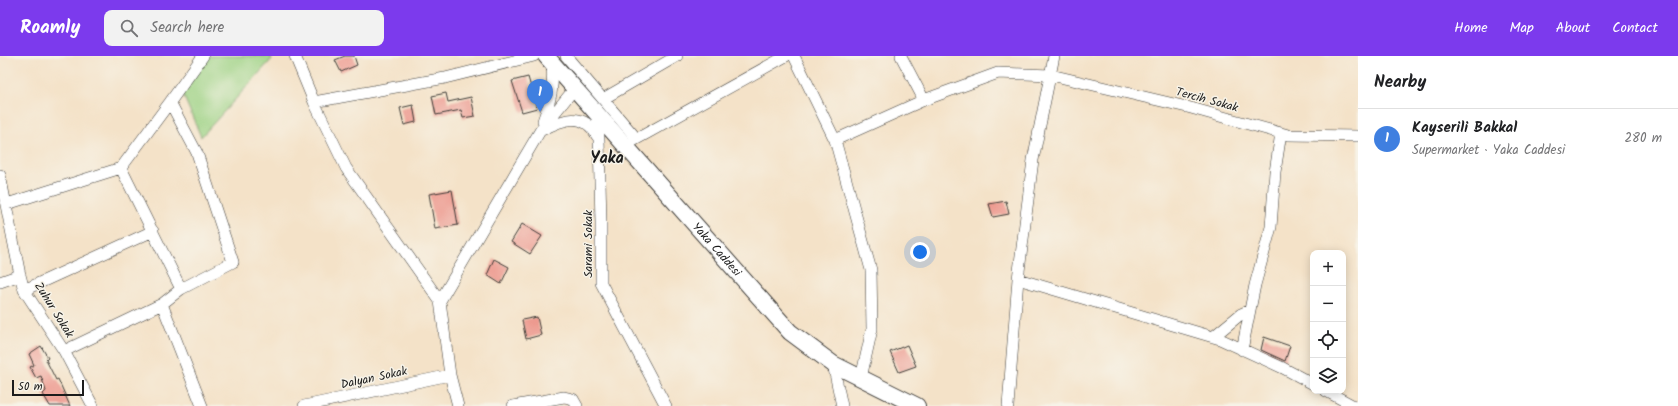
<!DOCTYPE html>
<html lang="en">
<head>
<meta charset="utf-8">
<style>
	:root { --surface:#fff; --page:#f2f2f2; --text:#202124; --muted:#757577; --line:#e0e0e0; --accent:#7c3aed }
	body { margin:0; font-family:Kalam,sans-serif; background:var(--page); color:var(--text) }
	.controls { position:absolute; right:12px; bottom:12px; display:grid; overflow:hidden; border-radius:8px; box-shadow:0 2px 10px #0003 }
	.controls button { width:36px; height:36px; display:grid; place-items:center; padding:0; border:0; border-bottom:1px solid var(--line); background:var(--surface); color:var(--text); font:20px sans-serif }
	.scale { position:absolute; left:12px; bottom:10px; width:72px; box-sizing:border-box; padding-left:4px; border:2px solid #1c1c1c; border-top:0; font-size:11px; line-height:14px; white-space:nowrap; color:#1c1c1c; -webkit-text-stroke:3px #f7f3e8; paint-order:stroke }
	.you { position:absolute; left:920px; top:196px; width:14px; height:14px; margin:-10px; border:3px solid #fff; border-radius:50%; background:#1a73e8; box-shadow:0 0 0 6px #1a73e833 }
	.badge { display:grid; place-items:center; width:26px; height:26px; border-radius:50%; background:var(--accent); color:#fff; font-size:13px; font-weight:700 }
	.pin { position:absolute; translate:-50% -33px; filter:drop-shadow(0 1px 2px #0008) }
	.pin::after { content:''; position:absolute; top:21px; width:14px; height:12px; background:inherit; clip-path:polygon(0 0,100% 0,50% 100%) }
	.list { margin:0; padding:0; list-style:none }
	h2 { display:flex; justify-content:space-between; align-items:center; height:52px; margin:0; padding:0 16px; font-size:17px }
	h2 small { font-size:13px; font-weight:400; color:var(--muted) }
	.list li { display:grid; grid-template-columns:26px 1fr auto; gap:12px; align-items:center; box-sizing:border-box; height:60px; padding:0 16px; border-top:1px solid var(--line) }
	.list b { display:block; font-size:15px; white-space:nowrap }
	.list p { margin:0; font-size:13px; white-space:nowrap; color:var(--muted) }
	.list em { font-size:13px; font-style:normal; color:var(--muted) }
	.icon { flex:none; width:22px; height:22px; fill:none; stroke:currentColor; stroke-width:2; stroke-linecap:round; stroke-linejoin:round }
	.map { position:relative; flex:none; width:1358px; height:350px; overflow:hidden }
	header { display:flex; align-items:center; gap:24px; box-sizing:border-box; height:56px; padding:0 20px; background:var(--accent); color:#fff }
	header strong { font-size:19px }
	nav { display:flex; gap:22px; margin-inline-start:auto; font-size:14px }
	.search { width:280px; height:36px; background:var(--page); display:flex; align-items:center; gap:10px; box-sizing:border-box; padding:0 14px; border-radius:8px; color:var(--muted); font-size:15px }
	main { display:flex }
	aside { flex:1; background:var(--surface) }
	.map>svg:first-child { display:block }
	.green { fill:#9dd284; stroke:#5c7750 }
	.building { fill:#ed9a8f }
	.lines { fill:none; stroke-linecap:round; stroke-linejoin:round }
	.street-casing { stroke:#3c3a36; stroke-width:12 }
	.secondary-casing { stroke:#3c3a36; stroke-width:18 }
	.street { stroke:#fff; stroke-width:11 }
	.secondary { stroke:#fff; stroke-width:16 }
	.labels { text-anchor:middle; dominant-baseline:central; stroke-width:3; stroke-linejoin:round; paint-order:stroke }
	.street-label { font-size:12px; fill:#1c1c1c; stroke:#f7f3e8 }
	.district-label { font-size:16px; font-weight:bold; fill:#1c1c1c; stroke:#f7f3e8 }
</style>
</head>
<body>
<header>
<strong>Roamly</strong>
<div class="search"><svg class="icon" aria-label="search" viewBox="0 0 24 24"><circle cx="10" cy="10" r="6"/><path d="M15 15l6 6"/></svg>Search here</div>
<nav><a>Home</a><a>Map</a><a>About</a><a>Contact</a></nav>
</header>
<main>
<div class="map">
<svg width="1358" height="350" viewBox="0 0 1358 350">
	<rect width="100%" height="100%" fill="#f7f3e8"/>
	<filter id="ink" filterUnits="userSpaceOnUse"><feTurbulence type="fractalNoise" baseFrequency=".025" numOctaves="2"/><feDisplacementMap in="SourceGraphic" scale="8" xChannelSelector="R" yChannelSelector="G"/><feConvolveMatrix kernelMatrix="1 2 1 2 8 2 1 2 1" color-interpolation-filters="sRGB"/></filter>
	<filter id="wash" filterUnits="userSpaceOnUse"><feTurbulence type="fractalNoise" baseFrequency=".012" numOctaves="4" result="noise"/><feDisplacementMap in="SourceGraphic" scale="16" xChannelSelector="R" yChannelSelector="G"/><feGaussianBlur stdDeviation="0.9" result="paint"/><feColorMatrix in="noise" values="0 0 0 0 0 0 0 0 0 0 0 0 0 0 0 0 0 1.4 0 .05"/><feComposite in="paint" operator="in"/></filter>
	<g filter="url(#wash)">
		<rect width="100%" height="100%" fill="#f4e2c8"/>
		<path class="green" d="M208,0h62l2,3 -71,78 -20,-47z"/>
		<g id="blocks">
			<path class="building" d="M345,0h9l3,9 -16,7 -6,-12z
				M528,21l9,31 -15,4 -10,-31z
				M446,37l2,9 23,-5 4,19 -12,2 -2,-8 -25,5 -4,-19z
				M413,49l3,17 -12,3 -4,-17z
				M452,134l6,35 -23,4 -6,-35z
				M1006,145l3,13 -16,3 -4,-13z
				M522,168l20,12 -12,18 -19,-12z
				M494,203l15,8 -8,17 -14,-9z
				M537,261l4,18 -15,4 -4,-19z
				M1264,281l26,9 -5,15 -24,-11z
				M907,289l9,21 -17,6 -9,-20z
				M41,290l7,12 -2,2 10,20 2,-1 12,27h-20l-7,-12 3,-3 -5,-15 -5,2 -6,-11 4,-2 -5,-11z"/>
		</g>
	</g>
	<g filter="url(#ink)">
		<use href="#blocks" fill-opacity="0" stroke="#3c3a36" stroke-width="1"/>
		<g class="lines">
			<defs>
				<path id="street" d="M295,0l19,46 32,66 94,133
					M566,0l70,82
					M794,0l41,84
					M901,0l23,44
					M603,43l74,-43
					M314,46l131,-24 89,-22
					M597,58l2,25 2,84v60l65,123
					M543,65c8,-22 11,-35 9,-59
					M542,74c21,-11 42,-19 55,6
					M624,90l162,-90
					M121,112l60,121
					M0,119l20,100 4,15 40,61 29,55
					M7,148l114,-36 49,-66
					M1018,223l15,-119 21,-104
					M0,226l20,-7
					M24,234l129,-59
					M162,248l40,102
					M1213,281l28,-23 9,-4
					M1242,294l13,-65 16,-58 4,-55 6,-39
					M64,295l98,-47 19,-15 52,-27 -36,-109 -27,-51 33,-46
					M833,308l9,42
					M861,322l11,-49 -1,-59 -36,-130 89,-40 74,-27 53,2 140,33 97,27 70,1
					M1326,335l28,15
					M304,350l146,-31
					M458,350l-8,-31 -10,-74 100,-170 35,-43
					M513,350l51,-9 9,2 4,7
					M1008,350l10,-127 202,60 63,29 30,16"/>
				<g id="secondary">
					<path id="s1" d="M546,0l244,276 43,32 84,42"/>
				</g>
			</defs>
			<use href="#street" class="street-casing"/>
			<use href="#secondary" class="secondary-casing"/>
			<use href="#street" class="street"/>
			<use href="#secondary" class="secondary"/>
		</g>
	</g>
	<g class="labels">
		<g class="street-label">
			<text transform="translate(1207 44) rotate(15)">Tercih Sokak</text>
			<text transform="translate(588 188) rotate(-90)">Sarami Sokak</text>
			<text stroke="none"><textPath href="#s1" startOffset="258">Yaka Caddesi</textPath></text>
			<text transform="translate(54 254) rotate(58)">Zuhur Sokak</text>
			<text transform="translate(374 322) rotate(-12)">Dalyan Sokak</text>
		</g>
		<g class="district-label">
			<text x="607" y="102">Yaka</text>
		</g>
	</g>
</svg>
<div class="controls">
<button>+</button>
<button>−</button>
<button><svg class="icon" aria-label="locate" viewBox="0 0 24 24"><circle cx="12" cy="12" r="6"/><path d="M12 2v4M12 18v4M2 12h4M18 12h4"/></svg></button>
<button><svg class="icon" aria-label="layers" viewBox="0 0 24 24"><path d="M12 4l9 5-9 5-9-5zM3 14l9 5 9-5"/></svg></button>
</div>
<div class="scale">50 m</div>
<div class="you"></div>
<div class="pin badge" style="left:540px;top:56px;background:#3f7fe0">1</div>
</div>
<aside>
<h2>Nearby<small></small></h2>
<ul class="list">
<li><span class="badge" style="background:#3f7fe0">1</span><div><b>Kayserili Bakkal</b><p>Supermarket · Yaka Caddesi</p></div><em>280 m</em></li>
</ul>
</aside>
</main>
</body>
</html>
